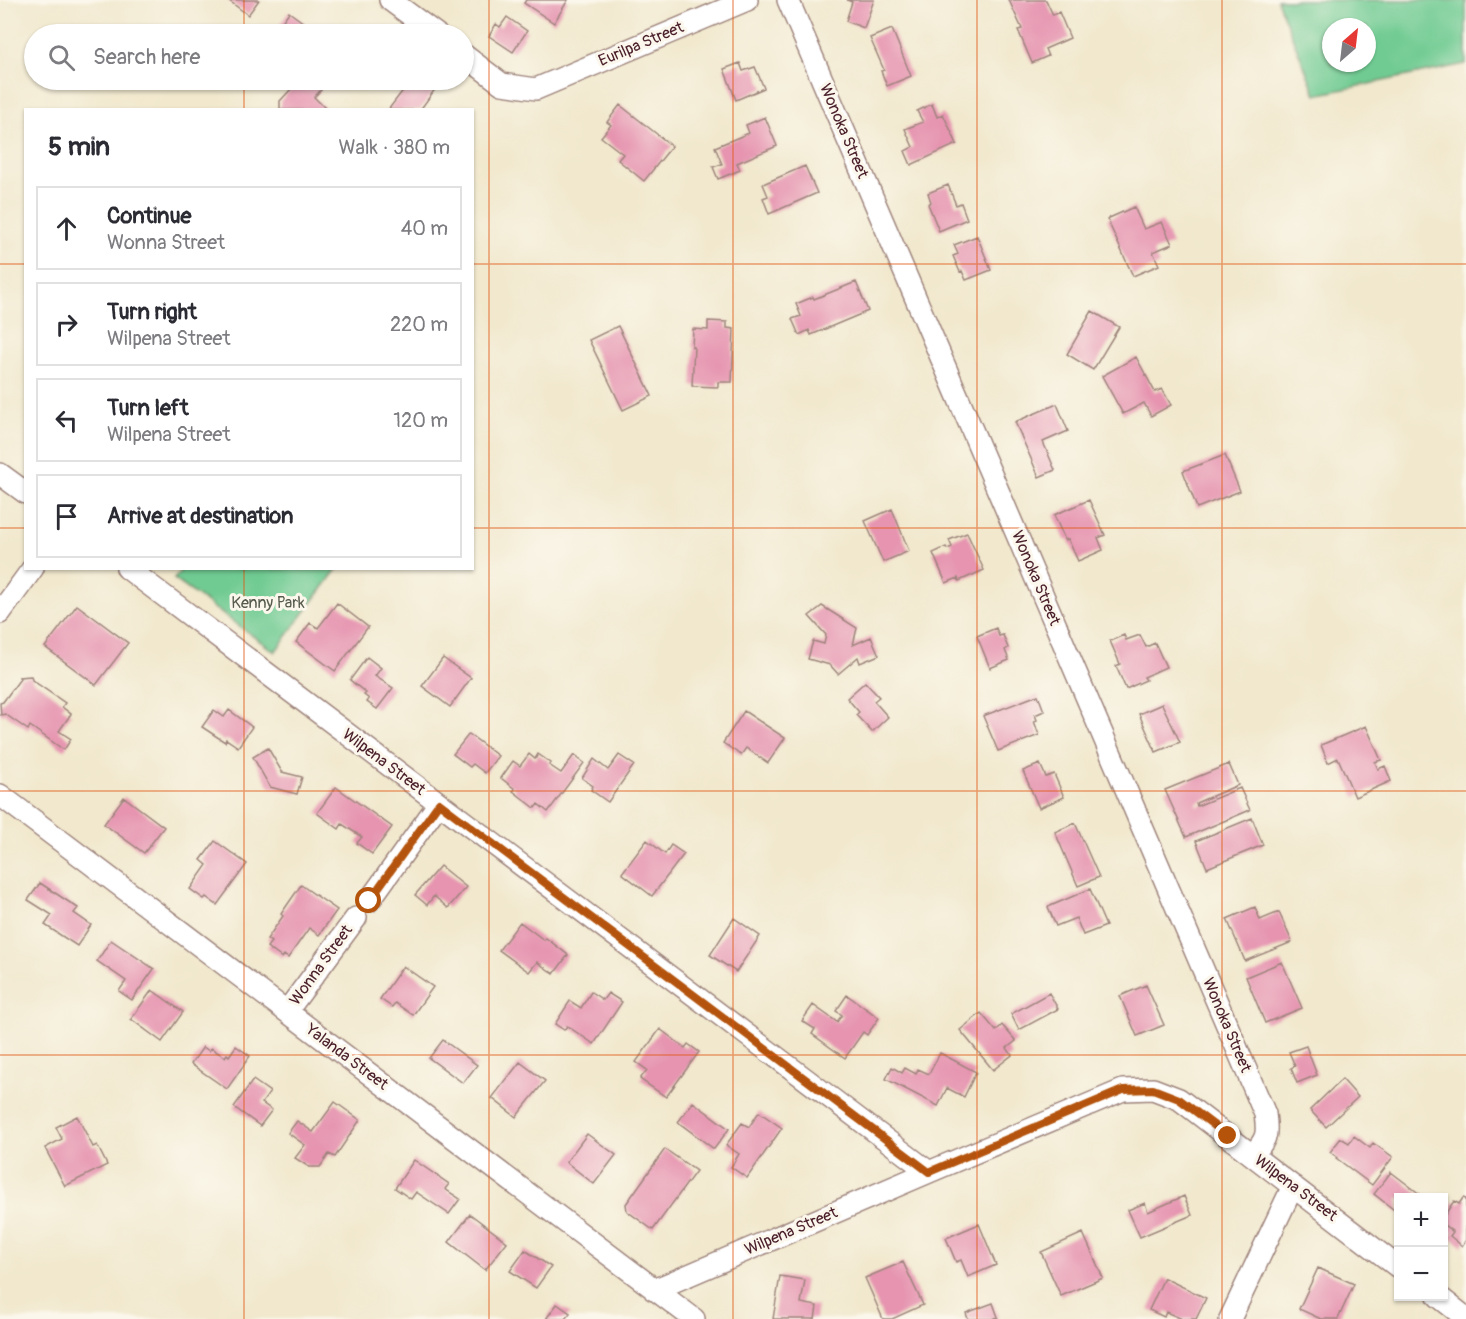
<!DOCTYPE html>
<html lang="en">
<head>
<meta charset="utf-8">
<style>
	:root { --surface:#fff; --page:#f7f7f7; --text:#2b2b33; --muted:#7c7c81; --line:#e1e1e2 }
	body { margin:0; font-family:Pangolin,sans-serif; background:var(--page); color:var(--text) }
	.controls { position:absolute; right:18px; bottom:18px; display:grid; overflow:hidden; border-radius:0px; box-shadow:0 2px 4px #0004 }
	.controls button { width:54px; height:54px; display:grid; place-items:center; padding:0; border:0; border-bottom:2px solid var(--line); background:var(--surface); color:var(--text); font:30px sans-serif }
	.compass { position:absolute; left:1322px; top:18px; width:54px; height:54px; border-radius:50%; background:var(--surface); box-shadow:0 2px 4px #0004; rotate:28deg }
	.stop { position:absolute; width:18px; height:18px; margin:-14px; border:4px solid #b45309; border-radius:50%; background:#fff }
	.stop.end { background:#b45309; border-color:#fff; box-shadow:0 2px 6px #0008 }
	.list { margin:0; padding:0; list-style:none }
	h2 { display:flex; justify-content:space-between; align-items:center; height:78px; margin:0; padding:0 24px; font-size:26px }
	h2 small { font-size:20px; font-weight:400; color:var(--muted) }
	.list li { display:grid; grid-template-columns:39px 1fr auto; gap:18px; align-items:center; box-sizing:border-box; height:84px; margin:0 12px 12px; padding:0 12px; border:2px solid var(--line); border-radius:0px }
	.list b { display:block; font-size:22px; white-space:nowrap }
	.list p { margin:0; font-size:20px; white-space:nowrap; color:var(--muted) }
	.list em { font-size:20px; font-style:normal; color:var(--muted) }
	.icon { flex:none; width:33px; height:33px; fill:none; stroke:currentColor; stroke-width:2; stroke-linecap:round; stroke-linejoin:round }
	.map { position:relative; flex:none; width:1466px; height:1319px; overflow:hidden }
	.search { position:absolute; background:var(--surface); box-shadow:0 2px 4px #0004; left:24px; top:24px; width:450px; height:66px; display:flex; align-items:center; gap:15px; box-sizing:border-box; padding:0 21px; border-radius:33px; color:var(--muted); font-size:22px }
	.panel { position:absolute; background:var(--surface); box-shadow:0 2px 4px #0004; left:24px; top:108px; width:450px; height:462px; border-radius:0px }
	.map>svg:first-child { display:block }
	.green { fill:#70cb92; stroke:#5d755e; stroke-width:1.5; fill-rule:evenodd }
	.building { fill:#e694b0 }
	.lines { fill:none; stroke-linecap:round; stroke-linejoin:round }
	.street-casing { stroke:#9e847c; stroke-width:24 }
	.street { stroke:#fff; stroke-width:21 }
	.route { stroke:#b45309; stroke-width:8 }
	.grid { fill:none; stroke:#e0560e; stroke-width:1.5; stroke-opacity:0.55 }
	.labels { text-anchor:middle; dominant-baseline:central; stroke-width:6; stroke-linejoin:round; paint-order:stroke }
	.street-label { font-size:16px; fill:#4a1f2b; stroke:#fbf7ec }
	.park-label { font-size:16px; fill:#575b4f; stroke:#fbf7ec }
</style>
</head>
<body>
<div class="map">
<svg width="1466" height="1319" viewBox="0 0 1466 1319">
	<rect width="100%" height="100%" fill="#fbf7ec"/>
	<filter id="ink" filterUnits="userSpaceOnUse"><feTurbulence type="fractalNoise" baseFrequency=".0167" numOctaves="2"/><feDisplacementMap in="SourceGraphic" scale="12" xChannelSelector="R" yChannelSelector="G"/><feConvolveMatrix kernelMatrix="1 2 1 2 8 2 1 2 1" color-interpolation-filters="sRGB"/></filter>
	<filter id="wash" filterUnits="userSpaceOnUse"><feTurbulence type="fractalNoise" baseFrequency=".008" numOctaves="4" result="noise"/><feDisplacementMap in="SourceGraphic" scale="24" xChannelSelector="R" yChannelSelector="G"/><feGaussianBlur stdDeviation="1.35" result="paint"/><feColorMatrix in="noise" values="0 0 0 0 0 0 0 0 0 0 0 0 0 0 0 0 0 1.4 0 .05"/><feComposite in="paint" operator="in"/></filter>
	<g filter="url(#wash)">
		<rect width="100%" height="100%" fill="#f1e8cd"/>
		<path class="green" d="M1277,0h189v64l-150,31zM1331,27h36v36h-36z
			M182,569v-1l155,1 -62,83 -101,-73z"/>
		<g id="blocks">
			<path class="building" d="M228,0h31l-11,15z
				M526,0h42l-14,23 -30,-20z
				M847,0h27l-10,28 -18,-7 6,-19z
				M1009,0h37l7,15 6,-3 11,26 -25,11 3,7 -16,7 -14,-33 4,-1z
				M289,12l30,22h-46z
				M507,17l20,14 -14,21 -24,-16 7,-12 4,3z
				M892,29l19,47 -24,10 -6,-15 3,-1 -14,-32z
				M740,63l3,8 12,-4 9,21 -28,12 -12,-31z
				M294,80h15l12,10 -7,7 13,13h-47v-9l12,-13 -4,-3z
				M411,80h13l12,8 -16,22h-32z
				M932,104l5,13 6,-3 14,30 -46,21 -6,-14 8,-4 -8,-18 18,-7 -6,-11z
				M620,105l52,41 -28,35 -26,-21 5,-6 -22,-17 10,-12 -4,-3z
				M765,117l12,29 -40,17 3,7 -22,9 -5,-12 9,-3 -7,-17 34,-14 -3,-8z
				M805,166l12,27 -48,21 -6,-16 5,-2 -5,-12z
				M948,185l8,20 5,-2 6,16 -28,12 -11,-27 3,-2 -3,-9z
				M1134,207l10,22 18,-7 10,22 -19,8 6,13 -26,11 -26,-57z
				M977,236l14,34 -25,10 -4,-9 -2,1 -7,-16 5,-2 -4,-9z
				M856,282l12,29 -57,24 -2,-5 -10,5 -7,-16 9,-3 -5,-12 17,-7 1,2z
				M1092,311l27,16 -26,43 -26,-16z
				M708,321l19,1v6l7,1 -2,53h-14v5l-26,-1 2,-39h-2l1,-18 15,1z
				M618,326l34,70 -29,14 -34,-70z
				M1136,357l19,35 7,-3 9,16 -20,11 -7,-13 -21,11 -21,-38z
				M1057,404l11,27 -25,11 12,28 -16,7 -24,-55z
				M1225,455l15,36 -43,17 -14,-37z
				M1089,500l16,35 -7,3 5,12 -25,11 -10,-22 -3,1 -11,-25z
				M892,509l17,42 -26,11 -18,-41z
				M967,533l17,37 -25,11 -1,-3 -12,5 -13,-30 13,-6 1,2 5,-2 -3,-7z
				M337,603l31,24 -33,44 -39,-29 14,-19 8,5z
				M77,605l51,38 -32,42 -51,-38z
				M822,606l35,22 -4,17 18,-8 8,18 -19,8 -2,-6 -20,17 -8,-9 -22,-6 5,-18 11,3 2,-9 -17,-19z
				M996,628l3,8 4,-1 5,13 -3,2 4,10 -19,8 -13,-32z
				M1124,635l2,5 14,-5 6,12 9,-4 11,24 -22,10 2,3 -20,9 -10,-23 4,-2 -10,-23z
				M367,657l14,11 -6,8 18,12 -16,21 -10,-7 2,-3 -5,-4 2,-2 -16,-13z
				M443,658l28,20 -21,29 -28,-21z
				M31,676l1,4 33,23 -3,4 9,7 -12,17 12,8 -7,11 -34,-24 -2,4 -23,-16 -4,1 -1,-12 3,-1 17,-23 -1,-2z
				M865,682l14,15 -5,4 14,16 -16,15 -16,-17 3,-3 -12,-14z
				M1038,695l6,16 -9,4 2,5 -3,1 5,14 -41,16 -15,-35z
				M1162,704l18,38 -24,10 -17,-38z
				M214,710l10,7 5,-7 23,17 -14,20 -12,-8 -1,3 -23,-15z
				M744,711l41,27 -17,25 -22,-15 -5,7 -18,-12z
				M1366,726l15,34 -6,2 3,7 7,-3 6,15 -36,16 -17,-39 -10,5 -7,-18z
				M469,734l29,22 -13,17 -12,-9 -3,3 -17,-13z
				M268,748l14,24 20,5 -5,17 -27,-7 -17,-30z
				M529,754l6,5 3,-5 13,9 -2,2 12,8 13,-18 10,8 -36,49 -10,-8 -3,4 -22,-17 2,-2 -14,-11 12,-17 7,5z
				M619,755l15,10 -26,37 -17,-12 2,-4 -11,-8 12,-19 14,11z
				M1040,764l6,13 8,-3 10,23 -25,11 -16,-37z
				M1229,764l9,21 -42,18 1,3 43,-18 10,22 -64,27 -21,-47z
				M336,787l56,40 -20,27 -15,-11 5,-6 -20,-13 -3,5 -22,-16z
				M124,797l40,30 -20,26 -40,-29z
				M1252,818l11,27 -56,23 -11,-27z
				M1075,823l24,54 -21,9 -23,-54z
				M647,840l18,14 6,-9 13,9 -32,42 -30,-23z
				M215,841l32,23 -30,41 -11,-8 -2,2 -14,-10 17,-24 -6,-5z
				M440,866l26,21 -18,21 -14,-12 -7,9 -12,-10z
				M40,883l38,25 -4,5 17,12 -14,21 -32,-21 7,-10 -24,-15z
				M301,885l36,25 -18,25 -10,-7 -21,30 -4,-3 -2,3 -15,-11 4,-5 -4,-3 16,-23 -2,-2z
				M1090,889l16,37 -23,9 -7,-17 -20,8 -8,-19z
				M1255,907l5,13 19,-8 13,30 -47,19 -18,-42z
				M734,918l26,18 -24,36 -26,-17z
				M520,922l24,18 2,-2 22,17 -14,19 -17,-12 -8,10 -30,-22z
				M111,940l43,29 -22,31 -13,-9 7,-10 -29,-20z
				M1282,962l20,46 -37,15 -19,-46z
				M403,966l30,21 -20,28 -18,-12 -3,4 -12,-8z
				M1146,985l18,40 -27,11 -17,-40z
				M152,990l31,22 -21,30 -31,-23z
				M591,992l12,8 5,-7 14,9 -28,42 -27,-18 -3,4 -9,-6 15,-23 11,7z
				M1049,993l9,16 -39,21 -8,-16z
				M847,995l32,23 -12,17 -4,-3 -18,26 -33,-24 3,-5 -13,-8 11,-16 24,17 5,-7 -6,-4z
				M981,1013l15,18 6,-6 14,16 -9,7 5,7 -19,15 -33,-40z
				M660,1029l25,19 3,-4 11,8 -33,45 -26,-18 7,-9 -11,-8z
				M443,1040l34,25 -14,18 -34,-25z
				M236,1046l14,10 -23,33 -36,-25 12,-17 6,4 2,-3 14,9 2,-3 2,2z
				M1306,1046l11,29 -20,8 -6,-15 4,-2 -6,-14z
				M940,1053l36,19 -12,25 -17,-9 -9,18 -52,-27 6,-12 10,6 3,-5 11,6 2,-5 11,5z
				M520,1062l25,19 -29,36 -24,-19z
				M1342,1079l16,18 -32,30 -16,-17z
				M253,1080l17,12 -8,11 10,7 -12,16 -26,-19z
				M335,1102l25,18 -25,37 -6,-3 -9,13h-11l-14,-9 10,-13 -17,-12 9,-12 16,11z
				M693,1102l36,27 -15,20 -36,-27z
				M759,1112l23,16 -35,50 -16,-11 8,-13 -13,-9 16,-22 7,4z
				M77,1116l16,31 4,-2 10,20 -42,21 -20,-38 17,-9 -6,-12z
				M587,1134l29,21 -22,29 -28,-22z
				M1354,1136l16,12 3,-5 20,14 -21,28 -36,-27 1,-1 -7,-5 11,-14 8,5z
				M665,1149l31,22 -43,59 -26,-19 -1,-7z
				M414,1160l35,24 -4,5 15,10 -11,15 -33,-22 -5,7 -16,-11z
				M1391,1172l34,26h-27v15l-24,-19z
				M1184,1196l8,19 -52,22 -12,-27 17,-7 3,9z
				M1463,1198l3,1v41l-4,6 -12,-10 3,-4 -9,-7v-9l10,-15 5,3z
				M470,1214l37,28 -22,28 -36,-28z
				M979,1224l17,41 -28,12 -7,-17 -5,2 -10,-24z
				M1083,1233l20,45 -42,18 -20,-44z
				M525,1250l26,17 -15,21 -26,-17z
				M903,1262l20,43 -31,14h-9l-18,-41z
				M1318,1268l36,16 -16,35h-17l-22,-10z
				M780,1276l25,4 -4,23 16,3 -2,13h-42z
				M1164,1278l42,20 -10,21h-17l1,-1 -14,-6 -2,5 -15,-7z
				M993,1303l5,14 -5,2h-25l-2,-6z
				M557,1304l13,9 -5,6h-19z"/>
		</g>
	</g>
	<g filter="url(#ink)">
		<use href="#blocks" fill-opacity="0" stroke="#9e847c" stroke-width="1.5"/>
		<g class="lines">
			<defs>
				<path id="street" d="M390,0l46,34
					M788,0l477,1114c3,21 2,24 -12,41
					M464,55l38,29 34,5 211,-89
					M0,474l26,19
					M127,568l802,604 194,-82 30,-1 26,10 219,168
					M0,613l33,-45
					M0,795l694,524
					M369,901l70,-98
					M287,1011l69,-93
					M654,1290l275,-118
					M1438,1296l28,22
					M1230,1319l63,-133"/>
			</defs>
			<use href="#street" class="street-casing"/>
			<use href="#street" class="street"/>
		</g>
	</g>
	<g class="lines" filter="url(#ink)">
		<path class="route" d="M369,901l70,-98 490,369 194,-82 30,-1 26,10 49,37"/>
	</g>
	<path class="grid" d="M244,0v34M489,0v1319M733,0v1319M977,0v1319M1222,0v1319M244,80v30M0,264h26M472,264h994M0,528h26M472,528h994M244,568v751M0,791h1466M0,1055h1466"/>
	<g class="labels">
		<g class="street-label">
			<text transform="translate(641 44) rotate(-23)">Eurilpa Street</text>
			<text transform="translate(844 131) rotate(67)">Wonoka Street</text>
			<text transform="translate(1036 578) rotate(67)">Wonoka Street</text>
			<text transform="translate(384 762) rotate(37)">Wilpena Street</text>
			<text transform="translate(321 965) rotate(-54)">Wonna Street</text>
			<text transform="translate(1227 1025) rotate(67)">Wonoka Street</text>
			<text transform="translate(347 1057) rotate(37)">Yalanda Street</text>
			<text transform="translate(1296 1188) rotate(37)">Wilpena Street</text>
			<text transform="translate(791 1231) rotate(-23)">Wilpena Street</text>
		</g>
		<g class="park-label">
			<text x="268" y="603">Kenny Park</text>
		</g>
	</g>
</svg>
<div class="controls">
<button>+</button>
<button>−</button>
</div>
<svg class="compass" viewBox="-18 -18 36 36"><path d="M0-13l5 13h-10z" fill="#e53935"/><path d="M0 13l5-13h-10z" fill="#7c7c81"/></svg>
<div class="stop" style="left:369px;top:901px"></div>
<div class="stop end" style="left:1228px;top:1136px"></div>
<div class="search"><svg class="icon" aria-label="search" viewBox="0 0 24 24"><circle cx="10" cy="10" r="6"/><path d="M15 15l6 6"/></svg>Search here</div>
<section class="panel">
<h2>5 min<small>Walk · 380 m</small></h2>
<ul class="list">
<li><svg class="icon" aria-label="ahead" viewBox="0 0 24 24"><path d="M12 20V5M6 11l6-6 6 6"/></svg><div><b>Continue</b><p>Wonna Street</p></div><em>40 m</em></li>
<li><svg class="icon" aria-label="right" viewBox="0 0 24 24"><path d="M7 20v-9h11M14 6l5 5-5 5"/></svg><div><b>Turn right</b><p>Wilpena Street</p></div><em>220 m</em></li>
<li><svg class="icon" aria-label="left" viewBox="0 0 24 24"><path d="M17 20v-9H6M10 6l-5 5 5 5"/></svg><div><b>Turn left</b><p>Wilpena Street</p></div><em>120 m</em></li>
<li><svg class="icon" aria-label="arrive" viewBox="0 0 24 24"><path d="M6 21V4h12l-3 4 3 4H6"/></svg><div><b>Arrive at destination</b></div></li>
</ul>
</section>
</div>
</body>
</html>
